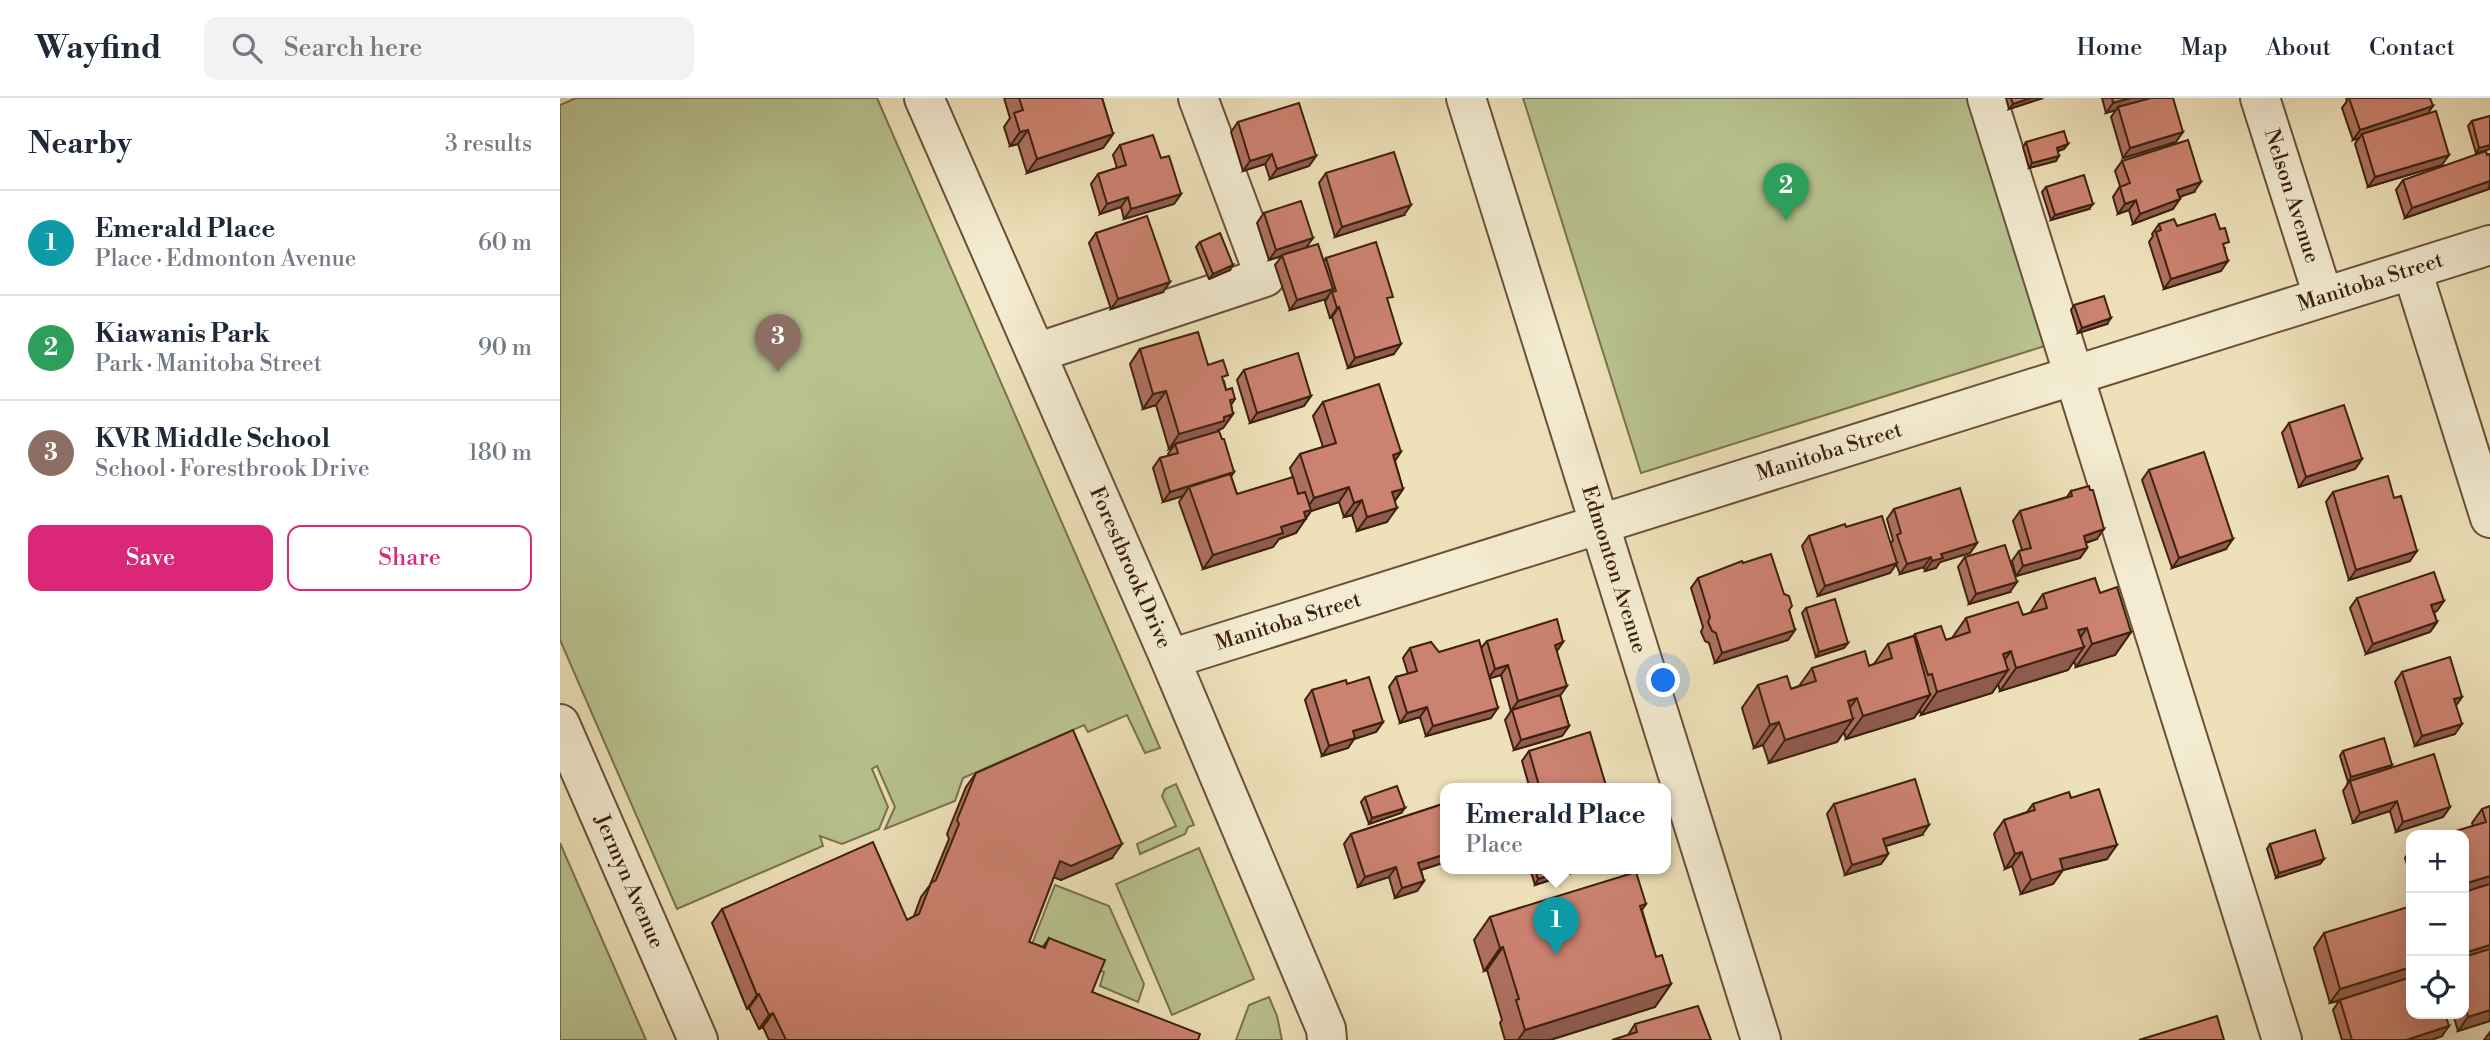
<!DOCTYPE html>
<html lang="en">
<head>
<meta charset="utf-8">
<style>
	:root { --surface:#fff; --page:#f2f2f3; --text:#1f2937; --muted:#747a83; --line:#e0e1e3; --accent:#db2777 }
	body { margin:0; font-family:"Libre Bodoni",serif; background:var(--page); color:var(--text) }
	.controls { position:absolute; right:21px; bottom:21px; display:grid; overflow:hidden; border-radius:14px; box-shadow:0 7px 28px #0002 }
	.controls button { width:63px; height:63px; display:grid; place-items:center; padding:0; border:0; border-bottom:2px solid var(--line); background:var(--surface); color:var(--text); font:35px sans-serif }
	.you { position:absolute; left:1104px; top:583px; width:24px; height:24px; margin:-18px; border:5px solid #fff; border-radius:50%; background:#1a73e8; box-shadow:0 0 0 10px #1a73e833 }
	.badge { display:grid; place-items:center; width:46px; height:46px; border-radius:50%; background:var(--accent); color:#fff; font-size:23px; font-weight:700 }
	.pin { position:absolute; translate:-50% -58px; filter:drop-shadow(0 2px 4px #0008) }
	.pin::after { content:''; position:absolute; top:37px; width:24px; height:21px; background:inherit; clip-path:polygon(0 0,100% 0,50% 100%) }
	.popup { position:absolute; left:880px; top:685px; width:231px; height:91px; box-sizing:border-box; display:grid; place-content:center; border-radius:14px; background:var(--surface); filter:drop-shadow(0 2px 5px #0005); font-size:23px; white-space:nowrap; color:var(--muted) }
	.popup b { font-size:26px; color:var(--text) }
	.popup::after { content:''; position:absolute; left:50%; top:100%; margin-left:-14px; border:14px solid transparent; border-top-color:var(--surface) }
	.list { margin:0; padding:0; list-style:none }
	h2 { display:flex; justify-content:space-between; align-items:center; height:91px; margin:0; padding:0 28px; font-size:30px }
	h2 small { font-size:23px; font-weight:400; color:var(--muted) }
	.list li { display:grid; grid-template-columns:46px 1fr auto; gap:21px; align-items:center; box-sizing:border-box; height:105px; padding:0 28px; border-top:2px solid var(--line) }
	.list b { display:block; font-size:26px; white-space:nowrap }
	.list p { margin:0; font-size:23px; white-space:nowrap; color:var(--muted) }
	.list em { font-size:23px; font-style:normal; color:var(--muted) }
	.actions { display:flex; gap:14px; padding:21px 28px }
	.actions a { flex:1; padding:16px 0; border:2px solid var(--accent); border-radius:14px; text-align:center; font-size:24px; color:var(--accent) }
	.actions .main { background:var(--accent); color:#fff }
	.icon { flex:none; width:38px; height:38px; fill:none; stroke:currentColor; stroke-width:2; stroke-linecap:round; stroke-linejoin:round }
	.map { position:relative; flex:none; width:1930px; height:942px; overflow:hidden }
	header { display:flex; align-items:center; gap:42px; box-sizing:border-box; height:98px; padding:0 35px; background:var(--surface); border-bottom:2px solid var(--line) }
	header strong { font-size:33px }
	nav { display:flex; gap:38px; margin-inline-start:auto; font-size:24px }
	.search { width:490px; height:63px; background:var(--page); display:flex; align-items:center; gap:18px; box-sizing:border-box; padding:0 24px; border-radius:14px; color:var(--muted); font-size:26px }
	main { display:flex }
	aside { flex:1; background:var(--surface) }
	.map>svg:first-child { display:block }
	.green { fill:#b8c390; stroke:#7a724f; stroke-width:2 }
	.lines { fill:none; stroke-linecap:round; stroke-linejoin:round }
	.minor-casing { stroke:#695139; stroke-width:42 }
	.minor { stroke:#f4ecd2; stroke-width:38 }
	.wall { fill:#af7061; stroke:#3d210e; stroke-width:2 }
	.shaded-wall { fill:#8f5b4f; stroke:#3d210e; stroke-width:2 }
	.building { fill:#cc8271; stroke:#3d210e; stroke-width:2 }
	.labels { text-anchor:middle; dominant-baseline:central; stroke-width:6; stroke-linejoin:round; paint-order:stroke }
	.street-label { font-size:21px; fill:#3d210e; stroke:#f4ecd2 }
</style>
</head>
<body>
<header>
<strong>Wayfind</strong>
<div class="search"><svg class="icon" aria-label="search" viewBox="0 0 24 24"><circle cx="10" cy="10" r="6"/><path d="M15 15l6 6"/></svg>Search here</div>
<nav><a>Home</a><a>Map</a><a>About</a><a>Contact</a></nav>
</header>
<main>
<aside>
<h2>Nearby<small>3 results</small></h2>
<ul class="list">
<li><span class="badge" style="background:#0f9aa8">1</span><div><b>Emerald Place</b><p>Place · Edmonton Avenue</p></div><em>60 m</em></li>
<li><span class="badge" style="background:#2e9e5b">2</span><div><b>Kiawanis Park</b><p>Park · Manitoba Street</p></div><em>90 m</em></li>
<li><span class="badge" style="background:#8d6e63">3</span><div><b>KVR Middle School</b><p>School · Forestbrook Drive</p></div><em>180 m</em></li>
</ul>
<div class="actions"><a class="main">Save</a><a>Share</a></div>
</aside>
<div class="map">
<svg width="1930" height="942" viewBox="0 0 1930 942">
	<rect width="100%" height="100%" fill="#eee1ba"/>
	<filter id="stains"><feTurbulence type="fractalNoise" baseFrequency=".00286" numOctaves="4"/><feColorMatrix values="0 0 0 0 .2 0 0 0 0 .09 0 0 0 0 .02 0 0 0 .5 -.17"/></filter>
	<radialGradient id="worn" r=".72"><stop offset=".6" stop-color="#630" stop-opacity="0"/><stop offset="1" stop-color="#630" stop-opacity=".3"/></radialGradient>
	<path class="green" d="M16,0h301l283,650 -15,5 -18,-38 -39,17 -4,-7 -121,53 -8,23 -70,28 10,-22 -18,-41 -5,3 16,38 -9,22 -37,15 -22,-8 3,10 -146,63 -117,-269v-535z
		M963,0h448l77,247 -407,128z
		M616,686l18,41 -6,2 -3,7 -45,20 -3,-10 39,-18 -14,-30 3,-7z
		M0,745l86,197h-86z
		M639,750l55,131 -82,36 -56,-131z
		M495,787l54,21 35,78 -6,18 -38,-16 4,-14 -58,-24 -17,4z
		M709,899l8,19 5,24h-46l13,-35z"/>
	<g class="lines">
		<defs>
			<g id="minor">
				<path id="s1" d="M364,0l246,561 156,370 1,11"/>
				<path id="s2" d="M906,0l295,942"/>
				<path d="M1427,0l295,942"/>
				<path id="s3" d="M1700,0l63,198"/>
				<path d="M1852,172l78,248"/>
				<path d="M476,255l229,-76 -67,-179"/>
				<path id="s4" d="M610,561l1320,-414"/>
				<path id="s5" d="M0,626l138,316"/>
			</g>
		</defs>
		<use href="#minor" class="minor-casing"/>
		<use href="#minor" class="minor"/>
	</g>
	<path class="wall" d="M444,0h98l11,36 -10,14 -76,25 -9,-29 -8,2 -6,-19 6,-9z
		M1446,0h37l-34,11z
		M1542,0h71l3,44 -53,16 -12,-41 5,-7 -10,3z
		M1786,0h84l-3,16 15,51 -74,22 -13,-43 4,-6 -6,2 -11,-32 5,-7z
		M1930,18v33l-14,4 -8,-27 4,-5z
		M678,24l78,34 -7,10 -39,13 -5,-15 -22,7 -12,-39z
		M1466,44l42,2 -4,5 -6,2 -2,10 -27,7 -6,-21z
		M560,47l41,13 20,36 -7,10 -50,15 -3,-12 -21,7 -9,-30 7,-10 19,-6 -4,-13z
		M1930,56v34l-1,1 -84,29 -9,-28 7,-10z
		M1562,63l72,31 -15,5 -6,12 -40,15 -4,-14 -11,4 -5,-17 7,-11 -5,-15z
		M766,75l78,42 -69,22 -16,-54z
		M1486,89l43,22 -38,11 -9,-28z
		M704,115l60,48 2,-3 62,45 6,51 -46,14 -16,-51 -2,1 -5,-16 3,-5v-1l-2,3 -36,11 -15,-45 7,-9 -13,4 -12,-37z
		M1599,126l18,2 48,22 -4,23 -57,18 -15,-47 4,-6 -1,-2z
		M536,135l67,59 -52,17 -22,-66z
		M640,144l30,28 -21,9 -13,-32z
		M1514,207l33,19 -29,9 -7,-23z
		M580,251l68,16 16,16 2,9 9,9 -4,6 2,9 -10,14 -6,3 17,41 -3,4 6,18h61l-8,-26 10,-14 23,-7 -10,-31 10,-14 72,59 8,28 -8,12 -8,21 -30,9 -5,-16 -8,2 -5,-15 -28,9 -15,22 -17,6 -6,8 -70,22 -24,-67 4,-6 -20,6 -10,-34 7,-10 9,-2 -1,-2 5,-7 -4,2 -13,-44 -13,4 -13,-45z
		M684,272l67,26 -7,10 -54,17 -13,-43z
		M1729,325l73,36 -7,10 -56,18 -17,-54z
		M1589,372l77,79 -54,19 -30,-88z
		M1511,393l26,48 -11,4 1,5 -7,10 -64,18 -4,-15 7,-10 3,-1 -9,-29 7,-10 47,-14z
		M1773,394l61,6 16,63 -61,19 -23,-78z
		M1334,411l83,34 -7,10 -30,9 -4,6 -11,3 -1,-4 -24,7 -4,-10 -6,9 -72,23 -16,-50 7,-10 37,-9 45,16 2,-3 -6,-21z
		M1405,459l45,35 -41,12 -11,-37z
		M1183,465l46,47 6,20 -7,10 -73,23 -6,-20 -4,-2 -4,-9 2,-5 -12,-39 7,-10z
		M1540,495l31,39 -16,23 -39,12 -2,-6 -6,9 -68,21 -2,-7 -6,9 -71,22 -1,-5 -6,8 -68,21 -2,-7 -7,10 -68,21 -6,-18 -9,3 -12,-40 16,-23 33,4 8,-3 13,-18 57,-2 5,-2 14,-20 25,-8 2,-2 31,6 6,-2 14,-20 57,-3 7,-2 13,-19z
		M1797,500l80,13 -3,1 3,10 -7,10 -64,22 -16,-46z
		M1246,510l42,35 -4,5 -28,9 -14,-44z
		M927,543l76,1 -6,9 3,45 9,30 -7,10 -48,14 -9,-30 6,-9 -10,-36 -11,3 1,40 -65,18 -6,-19 -20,6 -11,-36 7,-10 12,-3 -5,-16 7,-10 29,4 42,-4z
		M1842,574l60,25 -6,8 -1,29 -40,12 -20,-64z
		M787,586l36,38 -7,10 -22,7 -6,9 -26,8 -17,-56 7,-10z
		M969,653l78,38h-77l-8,-28z
		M1783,653l49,14 -3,4 61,38 -7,10 -47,15 -6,-21 -37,12 -10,-32 6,-9h-1l-8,-26z
		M416,675l136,85 -51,22 -7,-3 -25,65 14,5 6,-9 43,54 106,48h-429l-6,-13 -4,2 -10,-21 -2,1 -35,-86 10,-14 185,11 7,-4 7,-19 9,-12 19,-46 -2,-5 19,-47z
		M805,699l36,16 -32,11 -8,-22z
		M1511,700l36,61 -44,11 -10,14 -32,10 -9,-28 -7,3 -11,-35 10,-14 23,-8 6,-8z
		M886,705v59l-25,8 3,11 -7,10 -22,7 -6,-21 -31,10 -14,-43 7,-10z
		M1274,706l88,31 -36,11 2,8 -7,10 -36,11 -18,-61z
		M1930,708v215l-32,10 -5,-17h11v-179l9,-9 -1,-3 10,-14z
		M1710,746l54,15 -4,5 -44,14 -9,-29z
		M1851,751v28l-6,-19z
		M970,771h54l-49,16z
		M1086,806l-4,6 14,47 15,27 -16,23 -105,33h-45l-5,-17 2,-3 -15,-50 -3,1 -10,-31 16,-23z
		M1764,835l87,81 31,22 -11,4h-89l-9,-30 6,-9 -9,2 -16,-55z
		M1075,926l76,16 -83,-5z
		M1930,934v8h-6z"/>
	<path class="shaded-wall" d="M1471,0h12l-34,11 4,-5z
		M1570,0h27l-39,9 -2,3 -10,3 7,-10z
		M1873,8l-7,10 -64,18 -3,4 -6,2 7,-10z
		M468,32l-10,14 -8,2 10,-14z
		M1623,34l-7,10 -53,16 7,-10z
		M553,36l-10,14 -76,25 10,-14z
		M1508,46l-4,5 -11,4 4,-5z
		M1930,47v4l-14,4 3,-5z
		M712,56l-7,10 -22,7 7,-10z
		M1889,57l-7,10 -74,22 7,-10z
		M756,58l-7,10 -39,13 7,-10z
		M1499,58l-3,5 -27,7 3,-5z
		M1930,83l-1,8 -84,29 7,-10z
		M1641,84l-7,10 -24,8 7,-10z
		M621,96l-7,10 -50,15 7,-10z
		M568,99l-7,10 -21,7 7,-10z
		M1620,101l-7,10 -40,15 7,-10z
		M1576,102l-7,10 -11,4 7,-10z
		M1533,106l-4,5 -38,11 4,-5z
		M851,107l-7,10 -69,22 7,-10z
		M753,140l-7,10 -37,12 7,-10z
		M1668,163l-7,10 -57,18 7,-10z
		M673,167l-3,5 -21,9 4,-5z
		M610,184l-7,10 -52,17 7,-10z
		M773,191l-7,10 -36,11 7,-10z
		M779,209l-7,10 -2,1 7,-10z
		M1551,220l-4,6 -29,9 4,-5z
		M841,246l-7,10 -46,14 7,-10z
		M606,293l-10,14 -13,4 10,-15z
		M751,298l-7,10 -54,17 7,-10z
		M673,316l-10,14 -5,2 -4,5 -39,9 -2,3 -4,2 10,-15z
		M841,354l-10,15 2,-12z
		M1802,361l-7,10 -56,18 7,-10z
		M674,374l-7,10 -38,5 -6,9 -20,6 7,-10z
		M789,389l-10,15 -28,9 -15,22 -17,6 -6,8 -70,22 10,-14 68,-28 17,-6 16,-23z
		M843,391l-10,14 -1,-11z
		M802,402l-10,15 -8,2 10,-14z
		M837,410l-10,14 -30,9 10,-14z
		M1544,431l-7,10 -20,6 7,-9z
		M1673,441l-7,10 -54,19 7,-10z
		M1417,445l-7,10 -30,9 -4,6 -11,3 7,-10 9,-7z
		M1527,450l-7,10 -64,18 7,-10z
		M1857,453l-7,10 -61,19 7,-10z
		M1371,459l-7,10 -24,7 7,-10z
		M1337,465l-7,10 -72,23 7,-10z
		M1457,484l-7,10 -41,12 7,-10z
		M1884,503l-7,10 -13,4 7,-10z
		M1877,524l-7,10 -64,22 7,-10z
		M1527,530l-16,23 7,-21z
		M1235,532l-7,10 -73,23 7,-10z
		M1571,534l-16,23 -39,12 16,-23z
		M1003,544l-7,10 -1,-7z
		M1288,545l-4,5 -28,9 3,-5z
		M1524,549l-16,23 -68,21 16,-23z
		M1451,553l-16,23 13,-4 -16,23 -71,22 16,-23 66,-38z
		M948,567l-7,10 -13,4 7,-10z
		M1007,588l-7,10 -49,15 7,-10z
		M1370,597l-16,23 -68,21 17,-23z
		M1902,599l-7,10 -1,-8z
		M1297,600l-16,22 7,-19z
		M867,609l-7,10 -20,6 7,-10z
		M938,610l-7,10 -65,18 7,-10z
		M1293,621l-16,23 -68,21 16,-23z
		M823,624l-7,10 -22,7 -6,9 -26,8 7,-10 24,-15z
		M1219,624l-16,23 -9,3 16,-23z
		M1902,626l-7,10 -40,12 7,-10z
		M1009,628l-7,10 -48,14 7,-10z
		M1832,667l-4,5 -40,12 3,-5z
		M1837,703l-7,10 -37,12 7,-10z
		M1890,709l-7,10 -47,15 7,-10z
		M845,710l-4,5 -32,11 3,-6z
		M1369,727l-7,10 -46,14 7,-10z
		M562,746l-10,14 -51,22 -11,-4 10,-15z
		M1557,747l-10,14 -44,11 -10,14 -32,10 10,-14 29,-21z
		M1462,754l-10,14 -7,3 10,-15z
		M886,756v8l-35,11 7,-10z
		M1328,756l-7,10 -36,11 7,-10z
		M1764,761l-4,5 -44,14 3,-5z
		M836,769l-7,10 -31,10 7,-10z
		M1011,771h13l-49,16 3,-6z
		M1930,778v11l-26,8v-11z
		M864,783l-7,10 -22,7 7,-10z
		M1930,847v8l-26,8v-8z
		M943,849l-16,23 -3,1 16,-23z
		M1851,869v11l-81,25 10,-14z
		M1111,886l-16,23 -105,33h-32l7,-10z
		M199,896l-10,14 -2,1 10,-14z
		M1930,912v11l-32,10 10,-14z
		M213,915l-10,14 -4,2 10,-14z
		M1889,928l-7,10 -11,4h-25z"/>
	<path class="building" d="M459,0h83l11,36 -76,25 -9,-29 -8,2 -6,-19 9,-3z
		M1451,0h20l-18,6z
		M1552,0h18l-17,5z
		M1591,0h22l10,34 -53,16 -12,-41z
		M1789,0h81l3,8 -73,24z
		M739,5l17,53 -39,13 -5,-15 -22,7 -12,-39z
		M1876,13l13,44 -74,22 -13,-43z
		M1930,18v29l-11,3 -7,-27z
		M1504,33l4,13 -11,4 2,8 -27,7 -6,-21z
		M593,37l8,23 8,-2 12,38 -50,15 -3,-12 -21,7 -9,-30 28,-9 -6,-20z
		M1628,42l13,42 -24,8 3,9 -40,15 -4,-14 -11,4 -5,-17 10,-4 -8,-22z
		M1926,53l1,4 3,-1v27l-78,27 -9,-28z
		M834,54l17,53 -69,22 -16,-54z
		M1524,77l9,29 -38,11 -9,-28z
		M741,103l12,37 -37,12 -12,-37z
		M1655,116l5,15 5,-1 4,14 -6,2 5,17 -57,18 -15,-47 5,-2 -2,-6 15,-5 3,7z
		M587,118l23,66 -52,17 -22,-66z
		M660,135l13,32 -20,9 -13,-32z
		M816,144l17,55 -6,1 14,46 -46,14 -16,-51 -2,1 -5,-16 4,-1 -10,-33z
		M758,146l15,45 -36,11 -15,-45z
		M1544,198l7,22 -29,10 -8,-23z
		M638,234l10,33 15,-5 5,15 -6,2 4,13 6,-2 3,11 -5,1 3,14 -9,3v4l-45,13 -13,-43 -13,3 -13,-45z
		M738,255l13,43 -54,17 -13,-43z
		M819,286l22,68 -8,3 10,34 -11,3 5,16 -30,9 -5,-17 -8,3 -5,-16 -35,11 -14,-44 36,-11 -13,-41z
		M1784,307l18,54 -56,18 -17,-54z
		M659,333l3,8h2l10,33 -64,20 -10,-34 18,-5 -3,-9z
		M1644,354l29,87 -54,19 -30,-88z
		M670,376l7,20 56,-17 5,17 7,-2 6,18 -7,2 2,7 -25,8 2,6 -70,22 -24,-68z
		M1828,378l6,22 7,-2 16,55 -61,19 -23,-78z
		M1529,388l1,4h3l11,39 -20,7 3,12 -64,18 -4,-15 12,-3 -11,-37 52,-15 -1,-5z
		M1400,390l17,55 -36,11 2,4 -11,3 -1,-4 -24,7 -10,-29 4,-2 -7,-24z
		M1322,418l15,47 -72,23 -16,-50 36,-12 1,3z
		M1445,447l12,37 -41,12 -11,-37z
		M1211,456l13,40 5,2 3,10 -3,4 6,20 -73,23 -6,-20 -4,-2 -4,-9 2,-5 -12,-39 44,-17 1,2z
		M1874,474l10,29 -13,4 6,17 -64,22 -16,-46z
		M1535,480l5,15 17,-6 14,45 -39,12 -5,-16 -9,2 6,17 -68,21 -5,-17 -8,3 5,16 -71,22 -5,-18 -4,1 -13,-41 26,-8 5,14 24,-8 -4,-14 52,-16 5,13 24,-7 -4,-14z
		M1275,501l13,44 -29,9 -13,-44z
		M997,521l6,23 -8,3 12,41 -49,15 -10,-36 -13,4 -8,-28z
		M1354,538l16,59 -67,21 -6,-18 -9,3 5,18 -68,21 -6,-18 -9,3 -12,-40 29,-9 4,13 25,-8 -4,-13 53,-17 4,15 23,-8 -4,-14z
		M919,542l19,68 -65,18 -6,-19 -20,6 -11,-36 21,-6 -7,-23 21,-6 8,10z
		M1890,559l12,40 -8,2 8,25 -40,12 -20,-64z
		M809,579l14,45 -30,9 2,7 -26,8 -17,-56 34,-10 1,4z
		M1000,597l9,31 -48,14 -9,-30z
		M513,632l49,114 -51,22 -11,-5 -31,81 16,6 4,-10 56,22 -13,32 108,42 -2,6h-412l-13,-27 -4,2 -10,-21 -2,1 -35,-86 151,-67 34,78 12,-6 12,-31 5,-3 23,-56 -2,-4 19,-47z
		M1030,634l17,57h-67l-11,-38z
		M1824,640l8,27 -41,12 -8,-26z
		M1874,656l16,53 -47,15 -6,-21 -37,12 -10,-32z
		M1355,681l14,46 -46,14 5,15 -36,11 -18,-61z
		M837,688l8,22 -33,10 -7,-21z
		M1539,691l18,56 -57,14 3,11 -32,10 -9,-28 -7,2 -11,-34 31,-10 -2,-6 36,-12 2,6z
		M886,705v51l-28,9 6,18 -22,7 -6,-21 -31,10 -14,-43z
		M1930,708v70l-26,8v-49h-22l44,-13 -4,-13z
		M1755,732l9,29 -45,14 -9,-29z
		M975,771h36l-33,10z
		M1076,774l10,32 -6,2 16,51 6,-2 9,29 -146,46 -9,-30 3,-1 -16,-52 -3,1 -10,-31z
		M1930,786v61l-26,8v-61z
		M1851,808v61l-71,22 -16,-56z
		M1930,851v61l-22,7 -4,-15v-45z
		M1851,879v37h34l4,12 -43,14h-54l-12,-40z
		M1138,908l13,34h-99l25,-8 -2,-8z
		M1657,918l7,24h-85z"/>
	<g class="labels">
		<g class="street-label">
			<text stroke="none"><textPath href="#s3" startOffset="103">Nelson Avenue</textPath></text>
			<text stroke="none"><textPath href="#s4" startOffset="1258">Manitoba Street</textPath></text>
			<text stroke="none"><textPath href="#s4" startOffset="691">Manitoba Street</textPath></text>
			<text stroke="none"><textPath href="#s1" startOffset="513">Forestbrook Drive</textPath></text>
			<text stroke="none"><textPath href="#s2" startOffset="494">Edmonton Avenue</textPath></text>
			<text stroke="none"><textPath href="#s4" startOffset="124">Manitoba Street</textPath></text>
			<text stroke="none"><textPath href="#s5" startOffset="172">Jermyn Avenue</textPath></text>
		</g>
	</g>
	<rect width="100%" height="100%" filter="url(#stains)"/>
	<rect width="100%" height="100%" fill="url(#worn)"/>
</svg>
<div class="controls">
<button>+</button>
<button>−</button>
<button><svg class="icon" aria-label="locate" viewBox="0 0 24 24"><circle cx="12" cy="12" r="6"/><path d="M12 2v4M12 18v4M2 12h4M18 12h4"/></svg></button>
</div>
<div class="you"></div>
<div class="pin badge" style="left:996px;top:857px;background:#0f9aa8">1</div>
<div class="popup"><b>Emerald Place</b>Place</div>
<div class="pin badge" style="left:1226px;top:123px;background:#2e9e5b">2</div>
<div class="pin badge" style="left:218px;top:274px;background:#8d6e63">3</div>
</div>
</main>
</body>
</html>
